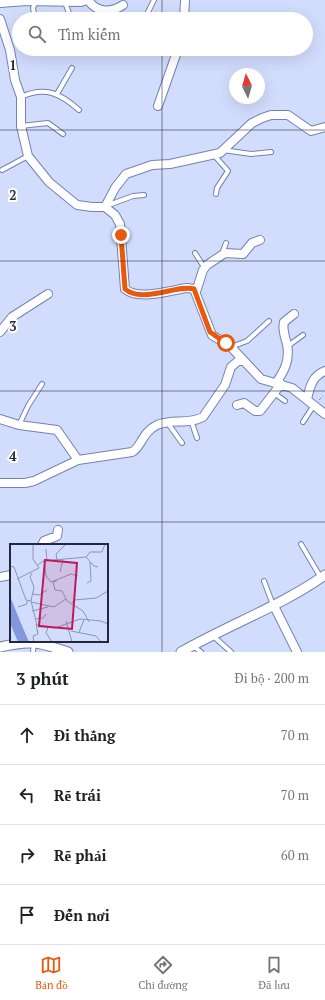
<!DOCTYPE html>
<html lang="vi">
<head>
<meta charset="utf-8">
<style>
	:root { --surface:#fff; --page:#f2f2f2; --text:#202124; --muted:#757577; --line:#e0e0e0; --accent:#ea580c }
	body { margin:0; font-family:"PT Serif",serif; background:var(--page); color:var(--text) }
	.compass { position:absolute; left:229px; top:68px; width:36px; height:36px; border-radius:50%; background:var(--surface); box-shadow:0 4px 16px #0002; rotate:355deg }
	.stop { position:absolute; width:12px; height:12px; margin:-9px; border:3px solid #ea580c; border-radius:50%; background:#fff }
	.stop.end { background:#ea580c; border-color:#fff; box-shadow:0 1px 4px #0008 }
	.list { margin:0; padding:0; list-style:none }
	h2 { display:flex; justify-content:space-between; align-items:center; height:52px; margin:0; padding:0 16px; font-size:17px }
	h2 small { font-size:13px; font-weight:400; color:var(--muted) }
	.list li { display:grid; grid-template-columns:26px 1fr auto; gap:12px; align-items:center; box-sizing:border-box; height:60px; padding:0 16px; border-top:1px solid var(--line) }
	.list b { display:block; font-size:15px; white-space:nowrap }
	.list em { font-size:13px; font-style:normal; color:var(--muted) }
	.icon { flex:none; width:22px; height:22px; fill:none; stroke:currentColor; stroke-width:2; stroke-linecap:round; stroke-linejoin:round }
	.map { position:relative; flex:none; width:325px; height:652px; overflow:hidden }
	.search { position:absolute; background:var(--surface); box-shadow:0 4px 16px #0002; left:12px; right:12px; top:12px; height:44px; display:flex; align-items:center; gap:10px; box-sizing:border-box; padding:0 14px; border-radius:22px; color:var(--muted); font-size:15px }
	.sheet { height:292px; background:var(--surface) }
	nav { display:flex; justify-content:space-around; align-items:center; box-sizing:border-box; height:56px; border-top:1px solid var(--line); background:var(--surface); font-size:11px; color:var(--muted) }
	nav a { display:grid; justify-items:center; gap:2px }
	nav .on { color:var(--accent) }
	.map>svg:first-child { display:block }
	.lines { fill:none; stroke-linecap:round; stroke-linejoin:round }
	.service-casing { stroke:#7382b4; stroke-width:6 }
	.minor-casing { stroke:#7382b4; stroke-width:10 }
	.tertiary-casing { stroke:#7382b4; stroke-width:11 }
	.path { stroke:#7b849e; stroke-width:1; stroke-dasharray:3 2; stroke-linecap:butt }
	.service { stroke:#fff; stroke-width:4 }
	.minor { stroke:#fff; stroke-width:8 }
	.tertiary { stroke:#fff; stroke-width:9 }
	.route { stroke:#ea580c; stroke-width:5 }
	.grid { fill:none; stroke:#22283c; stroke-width:1; stroke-opacity:0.55 }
	.inset-road { fill:none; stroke:#8c95b0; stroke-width:1 }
	.view { fill:#c2185b; fill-opacity:0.15; stroke:#c2185b; stroke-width:2 }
	.inset-edge { fill:none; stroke:#22283c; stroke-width:2 }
	.grid-label { font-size:13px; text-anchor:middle; font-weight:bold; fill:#22283c; stroke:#fff; stroke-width:4; stroke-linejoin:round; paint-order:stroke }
</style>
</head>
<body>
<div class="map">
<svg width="325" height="652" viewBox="0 0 325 652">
	<rect width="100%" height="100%" fill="#d2ddfe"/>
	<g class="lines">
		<defs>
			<path id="service" d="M65,2l6,17
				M146,16l8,-16
				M35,19l-2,-11 3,-7
				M57,94l15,-26
				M21,97c24,-11 39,-4 58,13
				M21,126l27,-3 15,11
				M223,150l28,4 20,-2
				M214,155l14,16 -11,17 -1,6
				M2,170l26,-14
				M106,206l27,-10 11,-1
				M195,253l9,14
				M222,254l4,-11
				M288,346l15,-11
				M231,347l16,-6 22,-20
				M274,393l11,8
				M191,420l6,18
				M167,422l15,21
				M303,422l11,-17
				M19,425l9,-19 14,-22
				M301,544l20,34
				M264,581l9,24
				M212,635l19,17
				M193,646l8,6
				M33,652l1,-10"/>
			<path id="minor" d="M88,0c9,13 23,13 35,5
				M0,3l27,-2 54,1 5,-2
				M0,19l10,31 5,30 6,17v29l7,30 21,26 28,23 15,2h13l10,-19 11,-14 26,-9 18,-1 50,-11 32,-30 10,-5 9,-3h17l23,16 14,-4
				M184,19l1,-19
				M158,106l20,-57
				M105,207l10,8 5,9 5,65c14,12 46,1 62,-1l7,1 18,46 19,12 30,32 31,9 33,26
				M196,292l7,-22 4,-5 18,-12 18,1 9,-11 8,-3
				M0,332l12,-15 36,-23
				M276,383c9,-13 14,-23 11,-39 -2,-7 -5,-14 -3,-22l10,-8
				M307,399c3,-12 5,-23 18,-28
				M237,405l7,-2 11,8h5l21,-27
				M0,419l19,6 38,5 21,30 54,-8c9,-4 10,-20 25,-27 14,-7 32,0 46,-8l22,-32 6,-18 7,-6h4
				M0,483h25l9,-2 44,-21
				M42,545l2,-4 13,-5 1,-6
				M0,577l11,-2
				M274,606l23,46"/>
			<path id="tertiary" d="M0,647c30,-7 39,-5 68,5
				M181,652c49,-28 98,-45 144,-77"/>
		</defs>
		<use href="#service" class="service-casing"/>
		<use href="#minor" class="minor-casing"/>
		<use href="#tertiary" class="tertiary-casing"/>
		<path class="path" d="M319,400l4,-4"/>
		<use href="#service" class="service"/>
		<use href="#minor" class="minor"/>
		<use href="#tertiary" class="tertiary"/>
	</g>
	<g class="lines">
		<path class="route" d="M121,235l4,54c17,15 53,-5 69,0l16,43 16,11"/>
	</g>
	<path class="grid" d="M162,0v19M162,49v603M0,130h325M0,261h325M0,391h325M0,522h325"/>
	<g transform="translate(10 544)">
		<rect width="98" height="98" fill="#d2ddfe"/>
		<path d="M0,52l10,25 9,21h-11l-8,-19z" fill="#8397dc"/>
		<path class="inset-road" d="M36,5l1,12M76,13l8,9 4,1M47,16l-1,-6 10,-10M34,17l2,15 5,6 20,-8 7,2M28,21l5,-4 43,-4 4,-5h12l3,-8M0,22l4,1 12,33 5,1 6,24 18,3 25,-9 21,2 7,3M50,28l3,-13M7,35l22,-11 -6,-9v-15M47,37l-4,1 2,8 7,1 5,10 16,10 6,11M77,39l4,-2 -1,-19M23,50l6,1 8,-5M21,57l3,-14 -4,-10 2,-4M21,58l23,5 12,-8M62,59l2,-3 22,-2 12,-7M8,63l9,-3v-3M22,67l16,-4M25,75l8,-1 3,-4M56,77l6,21M38,83l-2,6 6,9M61,87l25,5 5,6M69,88l5,-12M24,98l-1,-6 5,-2 -2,-10"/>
		<path class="view" d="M35,16l32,3 -5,66 -33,-3z"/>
		<rect width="98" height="98" class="inset-edge"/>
	</g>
	<g class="grid-label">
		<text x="13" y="70">1</text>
		<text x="13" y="200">2</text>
		<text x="13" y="331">3</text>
		<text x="13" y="461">4</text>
	</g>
</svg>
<svg class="compass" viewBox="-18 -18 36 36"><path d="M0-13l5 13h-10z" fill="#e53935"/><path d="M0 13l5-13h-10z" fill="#757577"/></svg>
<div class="stop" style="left:226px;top:343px"></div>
<div class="stop end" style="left:121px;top:235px"></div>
<div class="search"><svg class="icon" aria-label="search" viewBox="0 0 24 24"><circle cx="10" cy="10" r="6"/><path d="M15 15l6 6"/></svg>Tìm kiếm</div>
</div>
<section class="sheet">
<h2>3 phút<small>Đi bộ · 200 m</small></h2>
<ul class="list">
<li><svg class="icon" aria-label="ahead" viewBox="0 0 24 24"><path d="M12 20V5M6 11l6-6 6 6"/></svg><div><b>Đi thẳng</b></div><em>70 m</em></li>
<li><svg class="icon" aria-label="left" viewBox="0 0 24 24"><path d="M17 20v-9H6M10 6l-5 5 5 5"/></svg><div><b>Rẽ trái</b></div><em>70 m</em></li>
<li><svg class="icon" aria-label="right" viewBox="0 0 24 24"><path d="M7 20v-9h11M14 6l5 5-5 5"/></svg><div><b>Rẽ phải</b></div><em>60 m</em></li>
<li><svg class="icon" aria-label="arrive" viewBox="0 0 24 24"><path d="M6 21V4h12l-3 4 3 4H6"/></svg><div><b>Đến nơi</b></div></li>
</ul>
</section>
<nav>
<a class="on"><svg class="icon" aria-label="map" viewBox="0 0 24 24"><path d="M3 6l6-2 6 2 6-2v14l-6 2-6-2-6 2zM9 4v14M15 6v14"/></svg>Bản đồ</a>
<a><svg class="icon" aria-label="directions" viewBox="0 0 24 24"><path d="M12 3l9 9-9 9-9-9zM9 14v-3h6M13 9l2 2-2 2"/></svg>Chỉ đường</a>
<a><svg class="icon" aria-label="saved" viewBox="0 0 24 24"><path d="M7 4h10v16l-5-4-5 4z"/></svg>Đã lưu</a>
</nav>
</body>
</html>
